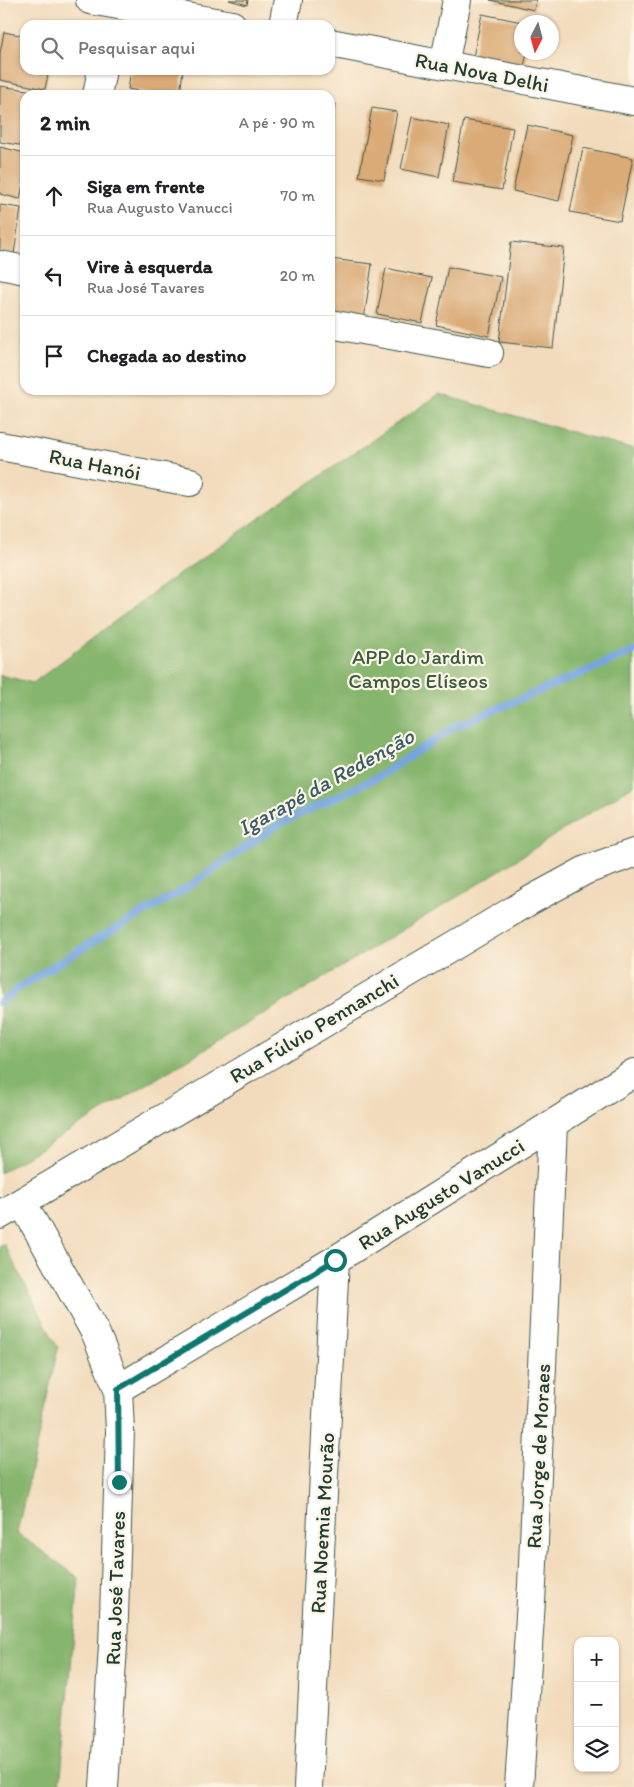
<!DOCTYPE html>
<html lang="pt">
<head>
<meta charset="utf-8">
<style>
	:root { --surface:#fff; --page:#f2f2f2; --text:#202124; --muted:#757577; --line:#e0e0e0 }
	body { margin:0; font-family:Itim,sans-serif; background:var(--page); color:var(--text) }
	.controls { position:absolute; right:15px; bottom:15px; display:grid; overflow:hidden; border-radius:10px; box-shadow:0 1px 4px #0004 }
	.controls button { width:45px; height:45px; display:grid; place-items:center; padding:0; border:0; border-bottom:1px solid var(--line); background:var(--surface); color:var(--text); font:25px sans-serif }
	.compass { position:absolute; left:514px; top:15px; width:45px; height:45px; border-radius:50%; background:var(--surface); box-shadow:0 1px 4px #0004; rotate:186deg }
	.stop { position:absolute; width:15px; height:15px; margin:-11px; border:4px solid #0f766e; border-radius:50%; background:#fff }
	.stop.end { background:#0f766e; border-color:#fff; box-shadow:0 1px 5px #0008 }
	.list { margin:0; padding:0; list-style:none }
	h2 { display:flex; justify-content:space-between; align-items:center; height:65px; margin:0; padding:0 20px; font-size:21px }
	h2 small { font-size:16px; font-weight:400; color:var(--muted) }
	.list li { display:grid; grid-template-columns:32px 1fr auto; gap:15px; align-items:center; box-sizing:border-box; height:80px; padding:0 20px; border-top:1px solid var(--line) }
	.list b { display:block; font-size:19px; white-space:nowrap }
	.list p { margin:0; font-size:16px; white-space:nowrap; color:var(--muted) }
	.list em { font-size:16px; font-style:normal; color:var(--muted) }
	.icon { flex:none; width:28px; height:28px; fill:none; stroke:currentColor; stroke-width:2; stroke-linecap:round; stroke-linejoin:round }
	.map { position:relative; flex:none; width:634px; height:1787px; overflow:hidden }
	.search { position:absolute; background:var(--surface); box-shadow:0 1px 4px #0004; left:20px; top:20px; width:315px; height:55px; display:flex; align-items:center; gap:12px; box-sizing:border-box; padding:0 18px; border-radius:15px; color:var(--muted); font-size:19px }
	.panel { position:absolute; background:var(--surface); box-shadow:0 1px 4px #0004; left:20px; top:90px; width:315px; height:305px; border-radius:15px }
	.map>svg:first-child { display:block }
	.forest { fill:#86b56d; stroke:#527950 }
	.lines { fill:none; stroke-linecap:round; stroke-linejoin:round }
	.stream { stroke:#74a5df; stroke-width:8 }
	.building { fill:#daaa77 }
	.minor-casing { stroke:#3f5548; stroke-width:30 }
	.minor { stroke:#fff; stroke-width:28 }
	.route { stroke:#0f766e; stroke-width:6 }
	.labels { text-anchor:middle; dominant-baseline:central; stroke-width:4.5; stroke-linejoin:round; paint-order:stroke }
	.street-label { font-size:21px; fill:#1f3d34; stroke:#fcf5e5 }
	.park-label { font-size:21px; fill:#3b5b43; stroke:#fcf5e5 }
	.water-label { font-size:22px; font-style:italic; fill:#395c67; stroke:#fcf5e5 }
</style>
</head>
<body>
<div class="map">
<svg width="634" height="1787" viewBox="0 0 634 1787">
	<rect width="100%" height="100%" fill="#fcf5e5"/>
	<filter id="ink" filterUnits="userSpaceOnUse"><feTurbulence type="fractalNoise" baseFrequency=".02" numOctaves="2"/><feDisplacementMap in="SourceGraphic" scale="10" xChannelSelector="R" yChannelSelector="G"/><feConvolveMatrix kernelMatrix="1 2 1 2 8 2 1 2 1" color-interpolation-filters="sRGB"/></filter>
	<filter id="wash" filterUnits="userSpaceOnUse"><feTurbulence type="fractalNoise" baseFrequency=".0096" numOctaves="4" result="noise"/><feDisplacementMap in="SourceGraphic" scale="20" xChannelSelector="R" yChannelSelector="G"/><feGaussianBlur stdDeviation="1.12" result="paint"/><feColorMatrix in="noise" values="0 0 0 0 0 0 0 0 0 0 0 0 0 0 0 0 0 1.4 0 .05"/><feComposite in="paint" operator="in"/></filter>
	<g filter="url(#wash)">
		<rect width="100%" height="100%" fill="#f2dbbc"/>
		<path class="forest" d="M439,394l185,53 10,1v337l-167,106 -467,282v-498l33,8 126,-95z
			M4,1244l54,104 -41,185 62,45 -19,209h-60v-542z"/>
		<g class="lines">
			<path class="stream" d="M0,1003l20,-16 69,-43 96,-55 92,-64 101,-48 78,-51 178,-75"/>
		</g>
		<g id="blocks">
			<path class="building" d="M229,0h19l-1,5z
				M490,0h46l-2,10z
				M482,14l40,8v30h5l-3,15 -51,-10z
				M4,32l21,4v34h24l-4,19 -45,-9v-27z
				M131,70h52l-3,25h-18l-34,-6z
				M0,86l41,6v3h-16v51l-25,-4z
				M330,103l5,1 -4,29h-1z
				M372,108l25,4 -13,68 -25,-4z
				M412,117l37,8 -10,52 -38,-8z
				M464,120l49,8 -11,62 -50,-8z
				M527,125l46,10 -14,66 -46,-10z
				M0,147l25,6v21l-5,25 -20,-5z
				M583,148l50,10 -13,63 -50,-9z
				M0,205l21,3 -7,46 -14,-2z
				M511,242l53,6 -11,100 -54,-6z
				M330,259l42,5 -8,56 -34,-4z
				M448,267l53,10 -12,59 -53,-11z
				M386,268l46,10 -10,45 -45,-9z"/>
		</g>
	</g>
	<g filter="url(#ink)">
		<use href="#blocks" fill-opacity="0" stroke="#3f5548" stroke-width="1"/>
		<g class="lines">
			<defs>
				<path id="minor" d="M90,0l142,25
					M283,25l5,-25
					M330,43l304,58
					M444,65l13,-65
					M97,95l5,-25
					M0,265l25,5
					M330,324l159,29
					M0,446l190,36
					M22,1202l74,132 22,55 2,42 -7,215 -9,141
					M0,1215l531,-315 55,-30 48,-17
					M118,1389l217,-129 299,-187
					M308,1787l27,-527
					M519,1787l13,-202 21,-460"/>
			</defs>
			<use href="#minor" class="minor-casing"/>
			<use href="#minor" class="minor"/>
		</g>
	</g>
	<g class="lines" filter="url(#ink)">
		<path class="route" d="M119,1482l-1,-93 217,-129"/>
	</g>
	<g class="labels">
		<g class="street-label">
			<text transform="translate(482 72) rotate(11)">Rua Nova Delhi</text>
			<text transform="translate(95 464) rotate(11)">Rua Hanói</text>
			<text transform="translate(314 1028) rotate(-31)">Rua Fúlvio Pennanchi</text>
			<text transform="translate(441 1194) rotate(-32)">Rua Augusto Vanucci</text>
			<text transform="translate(538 1456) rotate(-87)">Rua Jorge de Moraes</text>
			<text transform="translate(322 1523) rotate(-87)">Rua Noemia Mourão</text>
			<text transform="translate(115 1588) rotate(-88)">Rua José Tavares</text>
		</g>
		<g class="park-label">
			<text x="418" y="656">APP do Jardim<tspan x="418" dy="24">Campos Elíseos</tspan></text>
		</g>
		<g class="water-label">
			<text transform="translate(326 782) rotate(-29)">Igarapé da Redenção</text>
		</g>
	</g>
</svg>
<div class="controls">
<button>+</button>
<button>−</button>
<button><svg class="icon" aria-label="layers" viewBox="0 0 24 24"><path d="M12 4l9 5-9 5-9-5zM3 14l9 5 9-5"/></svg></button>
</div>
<svg class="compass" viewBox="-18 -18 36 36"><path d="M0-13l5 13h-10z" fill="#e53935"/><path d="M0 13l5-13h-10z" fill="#757577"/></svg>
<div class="stop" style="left:335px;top:1260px"></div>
<div class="stop end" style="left:119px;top:1482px"></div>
<div class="search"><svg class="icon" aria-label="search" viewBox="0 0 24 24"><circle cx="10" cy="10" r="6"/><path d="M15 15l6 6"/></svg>Pesquisar aqui</div>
<section class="panel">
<h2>2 min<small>A pé · 90 m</small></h2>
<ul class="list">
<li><svg class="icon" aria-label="ahead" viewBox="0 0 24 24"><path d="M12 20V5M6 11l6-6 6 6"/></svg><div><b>Siga em frente</b><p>Rua Augusto Vanucci</p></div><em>70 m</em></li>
<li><svg class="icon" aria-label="left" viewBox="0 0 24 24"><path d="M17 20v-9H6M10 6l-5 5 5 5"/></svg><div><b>Vire à esquerda</b><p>Rua José Tavares</p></div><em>20 m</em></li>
<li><svg class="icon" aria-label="arrive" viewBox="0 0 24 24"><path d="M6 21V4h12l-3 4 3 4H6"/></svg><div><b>Chegada ao destino</b></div></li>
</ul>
</section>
</div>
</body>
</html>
